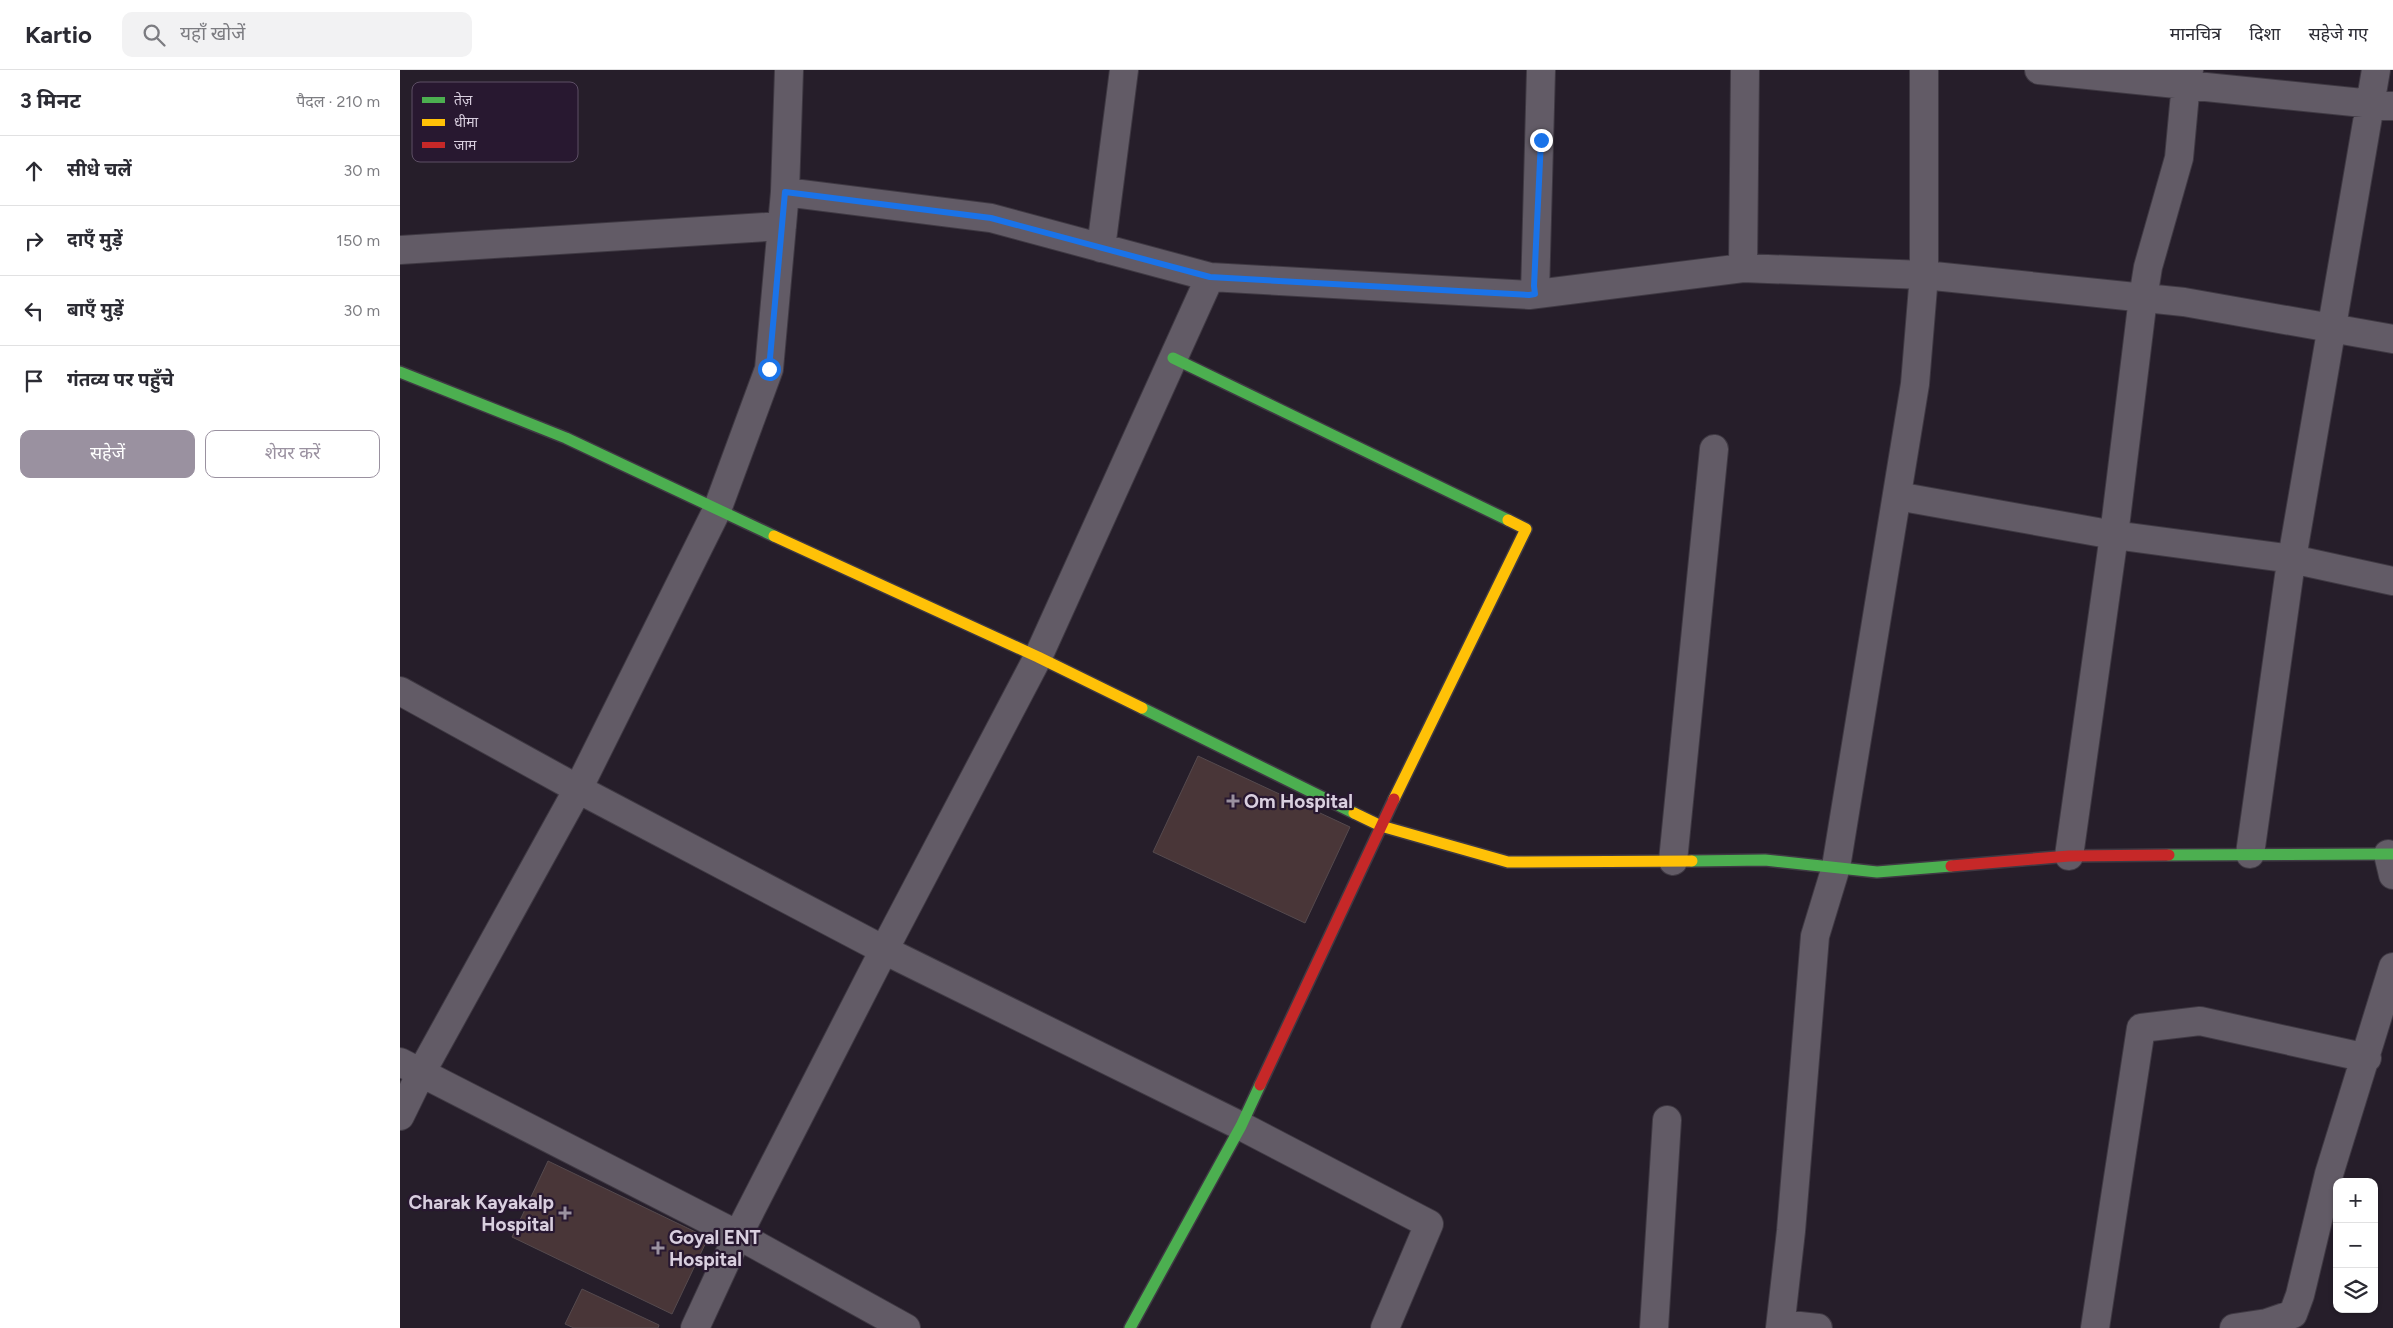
<!DOCTYPE html>
<html lang="hi">
<head>
<meta charset="utf-8">
<style>
	:root { --surface:#fff; --page:#f2f2f3; --text:#2b2b33; --muted:#7c7c81; --line:#e1e1e2; --accent:#9a91a0 }
	body { margin:0; font-family:Figtree,"Noto Sans Devanagari",sans-serif; background:var(--page); color:var(--text) }
	.controls { position:absolute; right:15px; bottom:15px; display:grid; overflow:hidden; border-radius:10px; box-shadow:0 1px 4px #0004 }
	.controls button { width:45px; height:45px; display:grid; place-items:center; padding:0; border:0; border-bottom:1px solid var(--line); background:var(--surface); color:var(--text); font:25px sans-serif }
	.stop { position:absolute; width:15px; height:15px; margin:-11px; border:4px solid #1a73e8; border-radius:50%; background:#fff }
	.stop.end { background:#1a73e8; border-color:#fff; box-shadow:0 1px 5px #0008 }
	.list { margin:0; padding:0; list-style:none }
	h2 { display:flex; justify-content:space-between; align-items:center; height:65px; margin:0; padding:0 20px; font-size:21px }
	h2 small { font-size:16px; font-weight:400; color:var(--muted) }
	.list li { display:grid; grid-template-columns:32px 1fr auto; gap:15px; align-items:center; box-sizing:border-box; height:70px; padding:0 20px; border-top:1px solid var(--line) }
	.list b { display:block; font-size:19px; white-space:nowrap }
	.list em { font-size:16px; font-style:normal; color:var(--muted) }
	.actions { display:flex; gap:10px; padding:15px 20px }
	.actions a { flex:1; padding:11px 0; border:1px solid var(--accent); border-radius:10px; text-align:center; font-size:18px; color:var(--accent) }
	.actions .main { background:var(--accent); color:#fff }
	.icon { flex:none; width:28px; height:28px; fill:none; stroke:currentColor; stroke-width:2; stroke-linecap:round; stroke-linejoin:round }
	.map { position:relative; flex:none; width:1993px; height:1258px; overflow:hidden }
	header { display:flex; align-items:center; gap:30px; box-sizing:border-box; height:70px; padding:0 25px; background:var(--surface); border-bottom:1px solid var(--line) }
	header strong { font-size:24px }
	nav { display:flex; gap:28px; margin-inline-start:auto; font-size:18px }
	.search { width:350px; height:45px; background:var(--page); display:flex; align-items:center; gap:12px; box-sizing:border-box; padding:0 18px; border-radius:10px; color:var(--muted); font-size:19px }
	main { display:flex }
	aside { flex:1; background:var(--surface) }
	.map>svg:first-child { display:block }
	.building { fill:#493638; stroke:#554a4e }
	.lines { fill:none; stroke-linecap:round; stroke-linejoin:round }
	.street-casing { stroke:#3f3943; stroke-width:30 }
	.fast-casing { stroke:#3f3943; stroke-width:14 }
	.slow-casing { stroke:#3f3943; stroke-width:14 }
	.jam-casing { stroke:#3f3943; stroke-width:14 }
	.street { stroke:#625b66; stroke-width:28 }
	.fast { stroke:#4caf50; stroke-width:11 }
	.slow { stroke:#ffc107; stroke-width:11 }
	.jam { stroke:#c62828; stroke-width:11 }
	.route { stroke:#1a73e8; stroke-width:6 }
	.poi-dot { fill:#9a91a0; stroke:#281830; stroke-width:2 }
	.labels { text-anchor:middle; dominant-baseline:central; stroke-width:4.5; stroke-linejoin:round; paint-order:stroke }
	.poi-label { font-size:19px; font-weight:bold; fill:#d9cfdf; stroke:#281830; text-anchor:start }
	.key { fill:#281830; stroke:#5d4f65; stroke-width:1 }
	.key-label { font-size:14px; fill:#d9cfdf }
</style>
</head>
<body>
<header>
<strong>Kartio</strong>
<div class="search"><svg class="icon" aria-label="search" viewBox="0 0 24 24"><circle cx="10" cy="10" r="6"/><path d="M15 15l6 6"/></svg>यहाँ खोजें</div>
<nav><a>मानचित्र</a><a>दिशा</a><a>सहेजे गए</a></nav>
</header>
<main>
<aside>
<h2>3 मिनट<small>पैदल · 210 m</small></h2>
<ul class="list">
<li><svg class="icon" aria-label="ahead" viewBox="0 0 24 24"><path d="M12 20V5M6 11l6-6 6 6"/></svg><div><b>सीधे चलें</b></div><em>30 m</em></li>
<li><svg class="icon" aria-label="right" viewBox="0 0 24 24"><path d="M7 20v-9h11M14 6l5 5-5 5"/></svg><div><b>दाएँ मुड़ें</b></div><em>150 m</em></li>
<li><svg class="icon" aria-label="left" viewBox="0 0 24 24"><path d="M17 20v-9H6M10 6l-5 5 5 5"/></svg><div><b>बाएँ मुड़ें</b></div><em>30 m</em></li>
<li><svg class="icon" aria-label="arrive" viewBox="0 0 24 24"><path d="M6 21V4h12l-3 4 3 4H6"/></svg><div><b>गंतव्य पर पहुँचे</b></div></li>
</ul>
<div class="actions"><a class="main">सहेजें</a><a>शेयर करें</a></div>
</aside>
<div class="map">
<svg width="1993" height="1258" viewBox="0 0 1993 1258">
	<rect width="100%" height="100%" fill="#261e2a"/>
	<path class="building" d="M798,686l152,71 -45,96 -152,-71z
		M148,1091l160,77 -36,76 -160,-77z
		M182,1219l77,36 -1,3h-84l-9,-4z"/>
	<g class="lines">
		<defs>
			<path id="street" d="M1639,0l354,36
				M385,122l206,26 219,59 319,18 214,-27 2,-198
				M701,178l23,-178
				M0,180l382,-24
				M1343,198l181,7 260,27 209,37
				M1135,224l6,-224
				M1497,426l217,39 178,24 101,22
				M0,621l178,98 306,161 357,176 188,98 -44,104
				M1850,784l39,-278 87,-506
				M1988,784l5,21
				M1669,786l45,-321 29,-237 5,-31 31,-109 7,-75 3,-13
				M1273,791l41,-412
				M0,992l338,173 168,93
				M0,1046l21,-43 157,-284 139,-279 52,-141 16,-177 4,-122
				M1381,1254l37,4
				M295,1258l43,-93 146,-285 154,-293 172,-380
				M1254,1258l13,-208
				M1380,1258l11,-97 24,-295 21,-69 79,-483 9,-109v-205
				M1695,1258l46,-300 59,-7 167,37
				M1834,1258l33,-5 26,-9 7,-19 29,-121 64,-207"/>
			<path id="fast" d="M773,288l335,162
				M0,302l166,66 208,98
				M742,638l212,105
				M1769,785l224,-1
				M1292,791l73,-1 112,12 74,-6
				M730,1258l111,-202 19,-41"/>
			<path id="slow" d="M374,466l264,121 104,51
				M994,729l132,-270 -18,-9
				M954,743l27,13 127,36 184,-1"/>
			<path id="jam" d="M1551,796l118,-10 100,-1
				M860,1015l134,-286"/>
		</defs>
		<use href="#street" class="street-casing"/>
		<use href="#fast" class="fast-casing"/>
		<use href="#slow" class="slow-casing"/>
		<use href="#jam" class="jam-casing"/>
		<use href="#street" class="street"/>
		<use href="#fast" class="fast"/>
		<use href="#slow" class="slow"/>
		<use href="#jam" class="jam"/>
	</g>
	<g class="lines">
		<path class="route" d="M369,299l16,-177 206,26 219,59 319,18 6,-1 -1,-8 7,-146"/>
	</g>
	<g class="poi-dot">
		<path d="M830.5 723.5h5v5h5v5h-5v5h-5v-5h-5v-5h5z"/>
		<path d="M162.5 1135.5h5v5h5v5h-5v5h-5v-5h-5v-5h5z"/>
		<path d="M255.5 1170.5h5v5h5v5h-5v5h-5v-5h-5v-5h5z"/>
	</g>
	<g class="labels">
		<g class="poi-label">
			<text x="844" y="731">Om Hospital</text>
			<text x="154" y="1132" text-anchor="end">Charak Kayakalp<tspan x="154" dy="22">Hospital</tspan></text>
			<text x="269" y="1167">Goyal ENT<tspan x="269" dy="22">Hospital</tspan></text>
		</g>
	</g>
	<rect x="12" y="12" width="166" height="80" rx="8" class="key"/>
	<rect x="22" y="27" width="23" height="6" fill="#4caf50"/>
	<rect x="22" y="49" width="23" height="7" fill="#ffc107"/>
	<rect x="22" y="72" width="23" height="6" fill="#c62828"/>
	<g class="key-label">
		<text x="54" y="35">तेज़</text>
		<text x="54" y="57">धीमा</text>
		<text x="54" y="80">जाम</text>
	</g>
</svg>
<div class="controls">
<button>+</button>
<button>−</button>
<button><svg class="icon" aria-label="layers" viewBox="0 0 24 24"><path d="M12 4l9 5-9 5-9-5zM3 14l9 5 9-5"/></svg></button>
</div>
<div class="stop" style="left:369px;top:299px"></div>
<div class="stop end" style="left:1141px;top:70px"></div>
</div>
</main>
</body>
</html>
